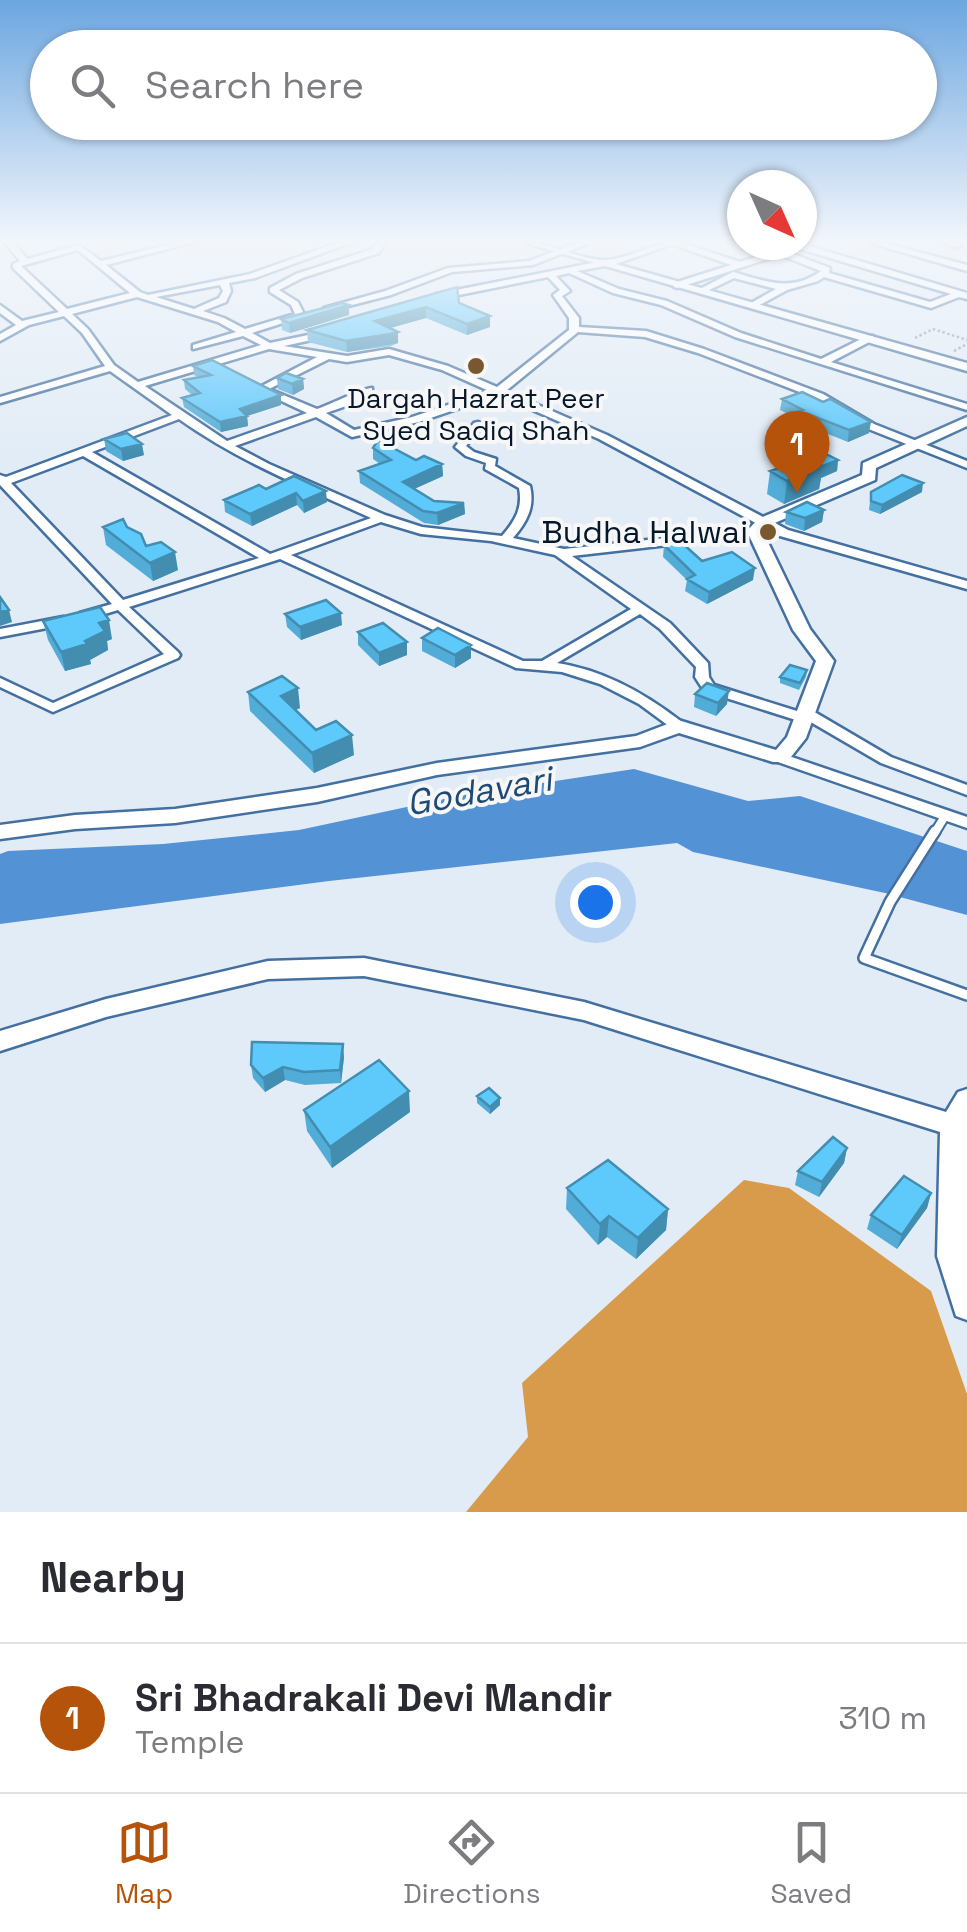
<!DOCTYPE html>
<html lang="en">
<head>
<meta charset="utf-8">
<style>
	:root { --surface:#fff; --page:#f7f7f7; --text:#2b2b33; --muted:#7c7c81; --line:#e1e1e2; --accent:#b45309 }
	body { margin:0; font-family:"Space Grotesk",sans-serif; background:var(--page); color:var(--text) }
	.compass { position:absolute; left:727px; top:170px; width:90px; height:90px; border-radius:50%; background:var(--surface); box-shadow:0 2px 8px #0004; rotate:135deg }
	.you { position:absolute; left:595px; top:902px; width:35px; height:35px; margin:-25px; border:8px solid #fff; border-radius:50%; background:#1a73e8; box-shadow:0 0 0 15px #1a73e833 }
	.badge { display:grid; place-items:center; width:65px; height:65px; border-radius:50%; background:var(--accent); color:#fff; font-size:32px; font-weight:700 }
	.pin { position:absolute; translate:-50% -82px; filter:drop-shadow(0 2px 5px #0008) }
	.pin::after { content:''; position:absolute; top:52px; width:35px; height:30px; background:inherit; clip-path:polygon(0 0,100% 0,50% 100%) }
	.list { margin:0; padding:0; list-style:none }
	h2 { display:flex; justify-content:space-between; align-items:center; height:130px; margin:0; padding:0 40px; font-size:42px }
	h2 small { font-size:32px; font-weight:400; color:var(--muted) }
	.list li { display:grid; grid-template-columns:65px 1fr auto; gap:30px; align-items:center; box-sizing:border-box; height:150px; padding:0 40px; border-top:2px solid var(--line) }
	.list b { display:block; font-size:38px; white-space:nowrap }
	.list p { margin:0; font-size:32px; white-space:nowrap; color:var(--muted) }
	.list em { font-size:32px; font-style:normal; color:var(--muted) }
	.icon { flex:none; width:55px; height:55px; fill:none; stroke:currentColor; stroke-width:2; stroke-linecap:round; stroke-linejoin:round }
	.map { position:relative; flex:none; width:967px; height:1512px; overflow:hidden }
	.search { position:absolute; background:var(--surface); box-shadow:0 2px 8px #0004; left:30px; right:30px; top:30px; height:110px; display:flex; align-items:center; gap:25px; box-sizing:border-box; padding:0 35px; border-radius:55px; color:var(--muted); font-size:38px }
	.sheet { height:280px; background:var(--surface) }
	nav { display:flex; justify-content:space-around; align-items:center; box-sizing:border-box; height:140px; border-top:2px solid var(--line); background:var(--surface); font-size:28px; color:var(--muted) }
	nav a { display:grid; justify-items:center; gap:5px }
	nav .on { color:var(--accent) }
	.map>svg:first-child { display:block }
	.forest { fill:#d89b4b }
	.water { fill:#5292d5 }
	.lines { fill:none; stroke-linecap:round; stroke-linejoin:round }
	.lane-far1-casing { stroke:#4370a0; stroke-width:12 }
	.lane-casing { stroke:#4370a0; stroke-width:14 }
	.street-casing { stroke:#4370a0; stroke-width:5 }
	.secondary-casing { stroke:#4370a0; stroke-width:5 }
	.path { stroke:#8d9aa8; stroke-width:2.5; stroke-dasharray:2.5 2.5; stroke-linecap:butt }
	.lane-far1 { stroke:#fff; stroke-width:8 }
	.lane { stroke:#fff; stroke-width:9 }
	.street { fill:#fff; fill-rule:evenodd }
	.secondary { fill:#fff; fill-rule:evenodd }
	.wall { fill:#51add8 }
	.shaded-wall { fill:#428db0 }
	.building { fill:#5ec9fb; stroke:#428db0; stroke-width:2.5 }
	.poi-dot { fill:#79582e; stroke:#f7f7f7; stroke-width:4 }
	.labels { text-anchor:middle; dominant-baseline:central; stroke-width:8; stroke-linejoin:round; paint-order:stroke }
	.far-poi-label { font-size:28px; fill:#05172a; stroke:#f7f7f7 }
	.poi-label { font-size:32px; fill:#05172a; stroke:#f7f7f7; text-anchor:end }
	.water-label { font-size:35px; font-style:italic; fill:#1d4a77; stroke:#f7f7f7 }
</style>
</head>
<body>
<div class="map">
<svg width="967" height="1512" viewBox="0 0 967 1512">
	<rect width="100%" height="100%" fill="#e2ecf6"/>
	<path class="forest" d="M744,1180l45,8 142,103 36,103v118h-501l62,-75 -6,-54z"/>
	<path class="water" d="M634,769l114,32 52,-5 167,55v64l-82,-22 -192,-41 -16,-9 -348,38 -329,43v-70l8,-3 155,-7 136,-14 164,-35z"/>
	<g class="lines">
		<defs>
			<path id="lane-far1" d="M934,834l11,-18"/>
			<path id="lane" d="M935,831l-45,71 -26,56 103,37"/>
			<path id="street" d="M5,243h9l13,16 52,-14 22,16 74,-18h16l-85,22 34,27 8,3 102,-21 87,-31h13l-95,35 -26,5 2,8 -5,11 -23,9 21,7 21,11 50,-15 -4,-9 -21,-13v-4l26,-14 77,-25 4,-6h8l-6,10 -77,25 -23,12 19,12 7,14 -53,17 18,10 57,-12 5,3 -2,2 -46,10 63,10 42,-7 59,17 49,21 72,-57v-12l-16,-23 7,-5 -12,-13 -109,22 -3,-1v-4l171,-34 4,3 -1,2 -33,6 42,18 48,12 74,32 80,26 46,-23h6v4l-42,22 136,42v6l-232,-73 -74,-32 -48,-12 -44,-20 -13,3 14,15 -8,5 17,22v9l67,4 58,18 119,45 51,30 93,37v7l-101,-40 -51,-30 -117,-45 -53,-16 -67,-5 -72,59 101,44 181,95 179,51v8l-187,-53 -181,-97 -101,-44 -79,27 -67,15 -36,-20 -81,29 34,18 116,51 37,12 80,9c13,-15 21,-28 17,-48l-34,-19 1,-6 -20,-7 -11,-9 19,-24 4,-1 5,3 -17,21 8,6 22,7 -1,7 35,20c5,21 -3,36 -17,52l51,11 195,-21v6l-4,1 -183,21 98,67 38,40 1,14 5,8 86,27 6,-3 5,1 80,47 76,28v10l-86,-32 -72,-42h-10l-95,-30 -9,-14 1,-10 -36,-38 -20,-15 -83,49c47,7 89,31 126,60l2,3 -2,3h-10l-34,-25 -39,-20 -38,-12 -46,-4 -236,-109 -151,48 49,45 2,3 -2,3 -125,54 -53,-25v-9l53,25 111,-49 -46,-44 -33,10 -5,-1 -2,-3 2,-3 32,-9 -112,-119v-10l6,2 166,-62 -62,-44 -110,32v-6l105,-31 -23,-33 -18,-17 -35,9 -29,16v-7l16,-9 -16,-12v-8l22,16 37,-9 -46,-44v-4l7,-3zM78,250l52,43 -63,16 -46,-43zM220,285l3,6 -4,7 -25,11 -38,-12zM137,297l81,25 18,10 -43,13v4l50,-13 18,9 -123,37 -24,-17 -26,-36 -16,-15zM269,349l48,8 -61,32 51,24 -80,28 -82,-55zM389,355l53,15 47,21 -77,26 -58,13 -28,-17 26,-9 20,-12v-4c-12,1 -40,16 -55,21l-48,-20 60,-30 18,3zM179,419c59,42 126,69 192,99l-101,36 -178,-102zM83,456l176,102 -136,42 -112,-117zM381,522l40,12 70,7 64,14 76,54 -89,52h-19l-232,-106z
				M576,243h13l-56,22 -81,7 -61,23 -62,16 -5,-3 61,-17 63,-23 81,-7z
				M668,243h14l58,19 53,-17 17,-2 -1,3 158,47v6l-8,-2 -28,11 -107,-31 -6,4 -31,9 -33,18 -3,-1v-4l25,-14 -42,-11 -31,15 -7,-2 37,-19c32,9 58,21 88,-1l-41,-16 -103,33 -3,-1v-4l57,-18zM800,249l151,45 -21,8 -101,-29 1,-5 -42,-16z
				M870,243h15l82,22v6z
				M944,243h13l4,3 -4,2z
				M63,617l7,4 -2,3 -68,13v-8z
				M780,753l187,64v11l-192,-67 -3,-3z"/>
			<path id="secondary" d="M526,243c27,0 57,18 79,17 25,-1 46,-17 71,-17l-60,21 351,99v8z
				M967,417v9l-91,42 -1,12 -105,45 -7,7 47,97 24,32 -28,77 -19,24h-14l-94,-29 -39,14 -203,28 -120,27 -142,21 -100,6 -75,10v-14l75,-10 100,-6 142,-21 120,-25 199,-27 42,-16 98,30 11,-13 29,-76 -23,-31 -46,-99 11,-12 104,-44 1,-12z
				M364,958l220,44 362,110 12,-20 9,-3v231l-11,-4 -19,-60 3,-124 -356,-112 -220,-44 -96,3 -162,38 -106,34v-20l106,-32 162,-38z"/>
		</defs>
		<use href="#lane-far1" class="lane-far1-casing"/>
		<use href="#lane" class="lane-casing"/>
		<use href="#street" class="street-casing"/>
		<use href="#secondary" class="secondary-casing"/>
		<path class="path" d="M915,338l18,-9 34,11
			M954,351l13,-7"/>
		<use href="#lane-far1" class="lane-far1"/>
		<use href="#lane" class="lane"/>
		<use href="#street" class="street"/>
		<use href="#secondary" class="secondary"/>
	</g>
	<path class="wall" d="M447,289l12,14 31,13v11l-23,8 -41,-17 -36,10 8,15 -7,3 -44,6 -39,-10 -1,-12z
		M349,315l-59,18 -8,-3 -1,-11z
		M193,366l88,39 -34,11 1,10 -27,6 -37,-25 -2,-9 10,-3 -7,-6 -1,-9 14,-3 -4,-2z
		M277,378l26,1 1,10 -11,6 -15,-6z
		M782,399l87,34 -21,9 -50,-20 1,-3 -19,-9z
		M104,439l40,16 -21,6 -17,-10z
		M373,448l43,12 26,4 1,12 -29,13 20,12 30,2 1,11 -27,11 -14,-2 -64,-40 -1,-12 21,-7 -7,-5z
		M795,459l43,1 -1,11 -16,7 -2,11 -35,15 -17,-10 3,-23 25,-8z
		M294,476l33,26 -23,11 -7,-8 -45,21 -27,-14 -1,-12 42,-11z
		M871,492h51l-42,22 -11,-4z
		M824,510l-2,12 -18,9 -19,-7 1,-12z
		M103,527h24l19,19 32,24 -25,11 -47,-36z
		M664,545l38,16 51,19 -46,24 -22,-13 2,-11 -24,-23z
		M285,614l57,11 -41,15 -14,-13z
		M43,621l69,18 -5,2 1,9 -18,10 1,4 -26,7 -17,-31z
		M358,632l49,23 -28,11 -21,-21z
		M422,638l49,20 -16,10 -33,-17z
		M807,670l-1,7 -7,13 -19,-7v-6z
		M248,692l52,16 -5,2 21,20 38,25 -40,18 -64,-62z
		M695,694l32,10 -11,12 -22,-9z
		M344,1057l-3,26 -36,2 -20,-5 -20,12 -12,-14 -2,-13z
		M477,1096l23,9 -10,9 -13,-11z
		M304,1110l106,2 -78,56 -25,-37z
		M847,1148l-3,15 -25,34 -24,-12 3,-14z
		M567,1188l101,21 -2,21 -30,29 -29,-22 -9,8 -32,-36z
		M931,1193l-4,15 -30,41 -30,-20 4,-14z"/>
	<path class="shaded-wall" d="M349,305v10l-59,18 -1,-10z
		M426,307v11l-50,14 -1,-11z
		M490,316v11l-23,8v-11z
		M398,332v11l-51,9 -1,-11z
		M303,379l1,10 -11,6 -1,-11z
		M281,395v10l-34,11 1,10 -27,6 -1,-10 20,-13z
		M871,422l-2,11 -21,9 1,-12z
		M142,444l2,11 -21,6 -2,-12z
		M838,460l-1,11 -16,7 -2,11 -35,15 3,-23z
		M442,464l1,12 -40,18v-12z
		M923,483l-1,9 -42,22 2,-9z
		M326,491l1,11 -23,11 -1,-12z
		M296,493l1,12 -45,21 -2,-12z
		M464,503l1,11 -27,11 -1,-12z
		M824,510l-2,12 -18,9 1,-13z
		M175,552l3,18 -25,11 -3,-18z
		M755,568l-2,12 -46,24 2,-12z
		M9,610l3,12 -12,4v-14z
		M341,613l1,12 -41,15 -1,-13z
		M109,620l3,19 -5,2 1,9 -18,10 1,4 -26,7 -4,-19 24,-11 14,-18z
		M407,642v13l-28,11v-13z
		M471,645v13l-16,10v-13z
		M298,688l2,20 -17,8 -2,-20z
		M729,691l-2,13 -11,12 2,-13z
		M352,735l2,20 -40,18 -2,-20z
		M343,1044l1,13 -3,26 -1,-13z
		M283,1067l2,13 -20,12 -2,-14z
		M409,1091l1,21 -78,56 -2,-21z
		M500,1098v7l-10,9v-7z
		M847,1148l-3,15 -25,34 3,-15z
		M931,1193l-4,15 -30,41 5,-14z
		M668,1209l-2,21 -30,29 2,-21z
		M609,1216l-2,21 -9,8 2,-21z"/>
	<path class="building" d="M457,287l2,16 31,13 -23,8 -41,-17 -51,14 23,11 -8,2 -44,7 -39,-11z
		M342,303l7,2 -60,18 -8,-4z
		M212,360l69,35 -41,14 7,7 -27,6 -38,-24 18,-5 -16,-13 27,-5 -18,-9z
		M286,373l17,6 -11,5 -15,-6z
		M802,392l21,10 7,-3 41,23 -22,8 -49,-19 3,-1 -21,-11z
		M127,433l15,11 -21,5 -17,-10z
		M378,440l38,20 8,-4 18,8 -39,18 31,19 30,2 -27,10 -14,-2 -64,-40 32,-11 -18,-12z
		M818,450l20,10 -15,6 -14,-8 -9,3 -5,-2z
		M809,458l14,8 -36,15 -17,-10z
		M902,475l21,8 -41,22 -11,-4v-9z
		M294,476l32,15 -23,10 -7,-8 -46,21 -26,-14 35,-15 7,4z
		M807,502l17,8 -19,8 -19,-6z
		M123,519l4,8 14,7 5,12 15,-4 14,10 -25,11 -47,-36z
		M681,542l21,19 30,-9 23,16 -46,24 -22,-13 8,-4 -31,-30z
		M0,597l9,13 -9,2z
		M326,600l15,13 -41,14 -15,-13z
		M100,607l9,13 -10,3 6,8 -20,10 2,3 -26,8 -18,-31z
		M383,623l24,19 -28,11 -21,-21z
		M438,628l33,17 -16,10 -33,-17z
		M790,665l17,5 -7,13 -20,-6z
		M282,676l16,12 -17,8 35,34 20,-9 16,14 -40,18 -64,-61z
		M707,683l22,8 -11,12 -23,-9z
		M252,1042l91,2 -3,26 -36,2 -21,-5 -20,11 -12,-13z
		M379,1060l30,31 -79,56 -26,-37z
		M489,1088l11,10 -10,9 -13,-11z
		M833,1137l14,11 -25,34 -24,-11z
		M608,1160l60,49 -30,29 -29,-22 -9,8 -33,-36z
		M904,1176l27,17 -29,42 -31,-20z"/>
	<linearGradient id="sky" x2="0" y2="1"><stop stop-color="#6ca6e0"/><stop offset="0.53" stop-color="#f2f6fb"/><stop offset="1" stop-color="#f2f6fb" stop-opacity="0"/></linearGradient>
	<rect width="967" height="455" fill="url(#sky)"/>
	<g class="poi-dot">
		<circle cx="476" cy="366" r="10"/>
		<circle cx="768" cy="532" r="10"/>
	</g>
	<g class="labels">
		<g class="far-poi-label">
			<text x="476" y="398">Dargah Hazrat Peer<tspan x="476" dy="32">Syed Sadiq Shah</tspan></text>
		</g>
		<g class="poi-label">
			<text x="748" y="532">Budha Halwai</text>
		</g>
		<g class="water-label">
			<text transform="translate(479 791) rotate(-10)">Godavari</text>
		</g>
	</g>
</svg>
<svg class="compass" viewBox="-18 -18 36 36"><path d="M0-13l5 13h-10z" fill="#e53935"/><path d="M0 13l5-13h-10z" fill="#7c7c81"/></svg>
<div class="you"></div>
<div class="pin badge" style="left:797px;top:493px">1</div>
<div class="search"><svg class="icon" aria-label="search" viewBox="0 0 24 24"><circle cx="10" cy="10" r="6"/><path d="M15 15l6 6"/></svg>Search here</div>
</div>
<section class="sheet">
<h2>Nearby<small></small></h2>
<ul class="list">
<li><span class="badge">1</span><div><b>Sri Bhadrakali Devi Mandir</b><p>Temple</p></div><em>310 m</em></li>
</ul>
</section>
<nav>
<a class="on"><svg class="icon" aria-label="map" viewBox="0 0 24 24"><path d="M3 6l6-2 6 2 6-2v14l-6 2-6-2-6 2zM9 4v14M15 6v14"/></svg>Map</a>
<a><svg class="icon" aria-label="directions" viewBox="0 0 24 24"><path d="M12 3l9 9-9 9-9-9zM9 14v-3h6M13 9l2 2-2 2"/></svg>Directions</a>
<a><svg class="icon" aria-label="saved" viewBox="0 0 24 24"><path d="M7 4h10v16l-5-4-5 4z"/></svg>Saved</a>
</nav>
</body>
</html>
